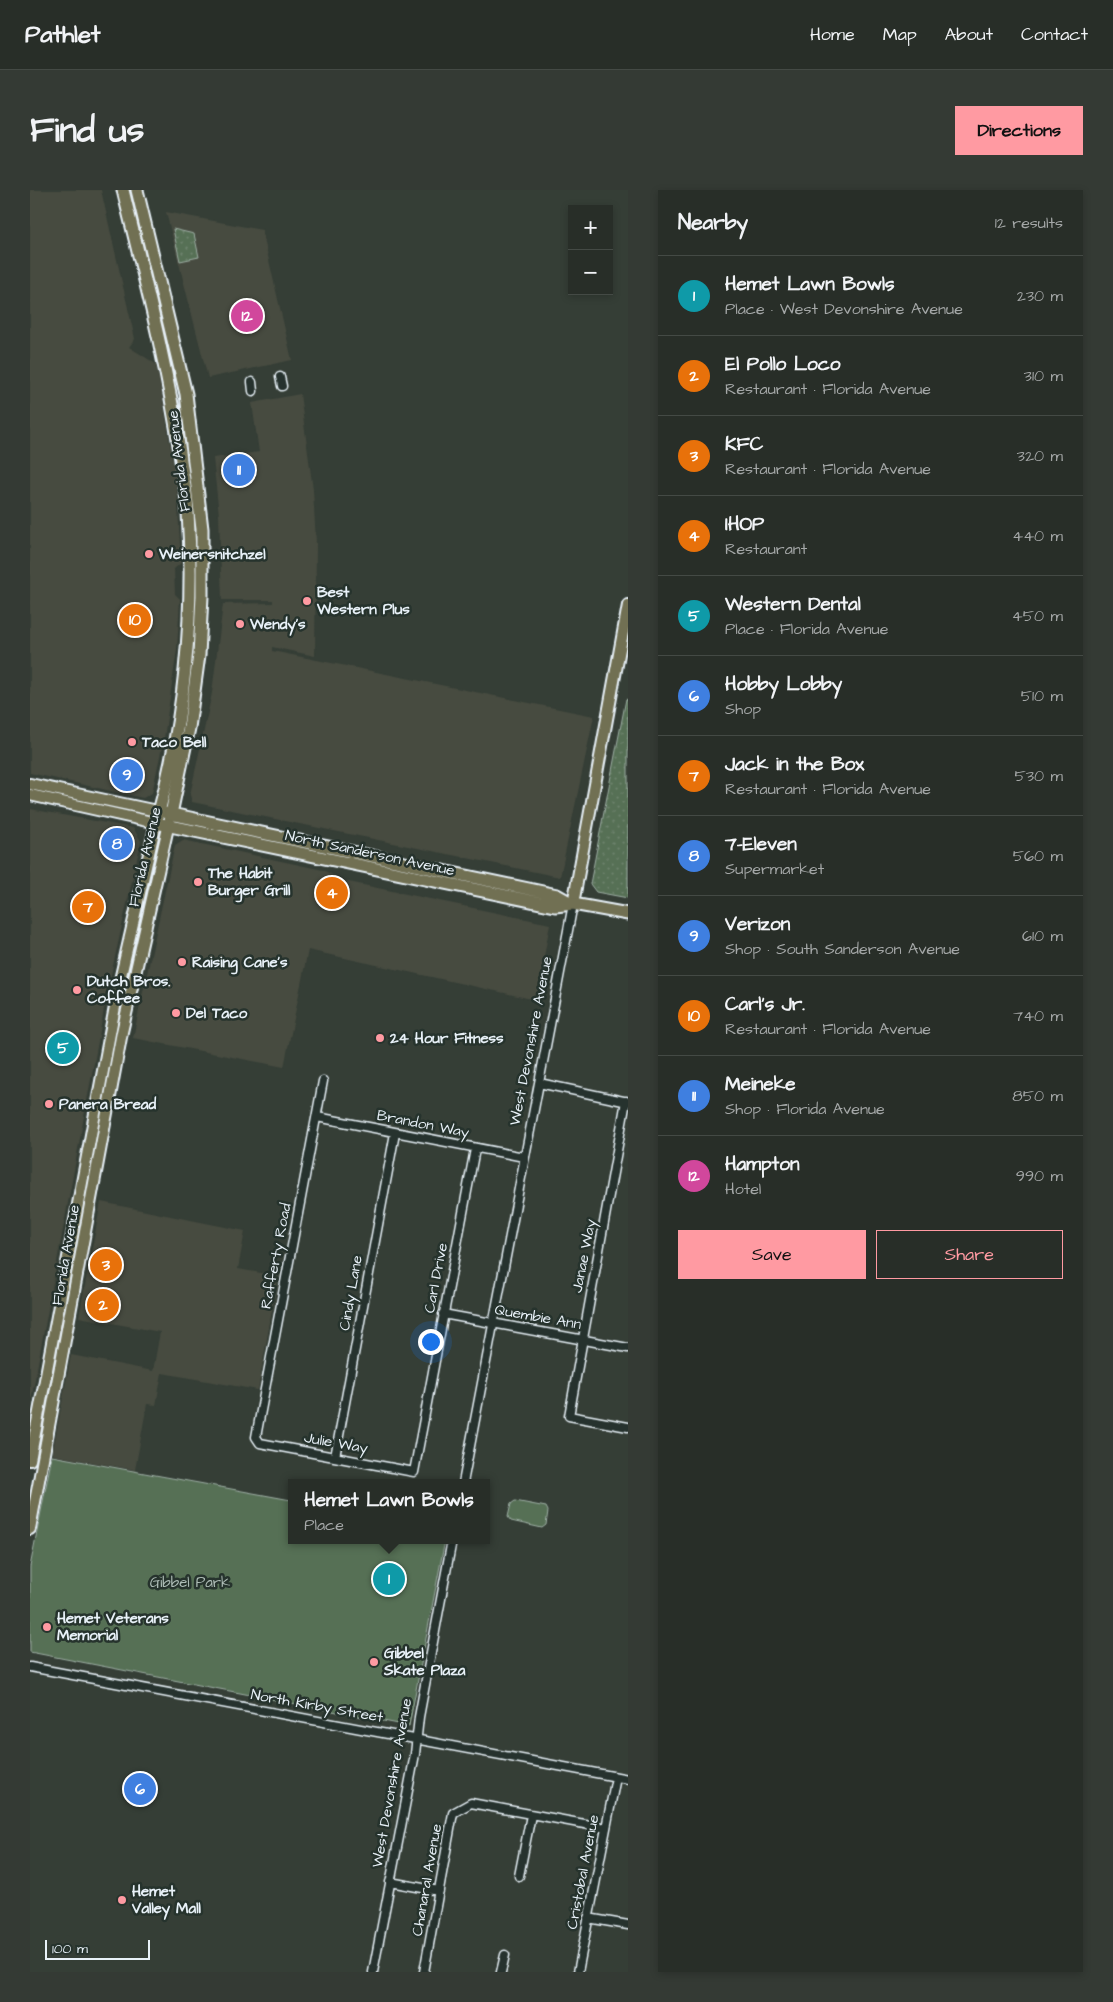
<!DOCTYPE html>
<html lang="en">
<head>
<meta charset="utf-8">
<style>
	:root { --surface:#282e28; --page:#343a34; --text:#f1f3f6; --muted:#a5a8a8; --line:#444a45; --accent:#ff9aa2 }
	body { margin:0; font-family:"Architects Daughter",sans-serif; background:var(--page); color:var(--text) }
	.controls { position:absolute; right:15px; top:15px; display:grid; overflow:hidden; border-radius:0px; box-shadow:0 2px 8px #0003 }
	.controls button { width:45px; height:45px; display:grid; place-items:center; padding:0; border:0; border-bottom:1px solid var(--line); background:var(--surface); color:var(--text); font:25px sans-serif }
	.scale { position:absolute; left:15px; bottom:12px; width:105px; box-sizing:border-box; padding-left:5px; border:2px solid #e8f1f8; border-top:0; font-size:14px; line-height:18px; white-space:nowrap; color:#e8f1f8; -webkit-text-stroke:4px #26332d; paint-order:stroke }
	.you { position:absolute; left:400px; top:1151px; width:18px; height:18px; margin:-12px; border:4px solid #fff; border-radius:50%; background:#1a73e8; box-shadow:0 0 0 8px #1a73e833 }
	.badge { display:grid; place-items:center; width:32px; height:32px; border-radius:50%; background:var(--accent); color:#fff; font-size:16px; font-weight:700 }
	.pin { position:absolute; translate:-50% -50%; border:2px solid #fff; box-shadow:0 1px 5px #0006 }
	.popup { position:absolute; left:258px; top:1289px; width:202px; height:65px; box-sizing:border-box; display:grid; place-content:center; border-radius:0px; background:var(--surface); filter:drop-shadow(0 1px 4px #0005); font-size:16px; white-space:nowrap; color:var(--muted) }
	.popup b { font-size:19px; color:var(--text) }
	.popup::after { content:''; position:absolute; left:50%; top:100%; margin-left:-10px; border:10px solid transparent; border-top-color:var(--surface) }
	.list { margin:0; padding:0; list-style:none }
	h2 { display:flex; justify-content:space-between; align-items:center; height:65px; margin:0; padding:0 20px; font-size:21px }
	h2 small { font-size:16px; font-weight:400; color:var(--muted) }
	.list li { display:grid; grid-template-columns:32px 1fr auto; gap:15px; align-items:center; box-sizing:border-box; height:80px; padding:0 20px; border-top:1px solid var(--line) }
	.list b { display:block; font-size:19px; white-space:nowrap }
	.list p { margin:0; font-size:16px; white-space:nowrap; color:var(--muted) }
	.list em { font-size:16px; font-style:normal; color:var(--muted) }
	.actions { display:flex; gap:10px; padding:15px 20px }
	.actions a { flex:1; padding:11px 0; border:1px solid var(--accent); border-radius:0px; text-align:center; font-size:18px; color:var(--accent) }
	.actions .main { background:var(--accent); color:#111 }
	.map { position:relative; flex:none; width:598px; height:1782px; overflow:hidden; border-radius:0px }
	header { display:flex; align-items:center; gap:30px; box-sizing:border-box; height:70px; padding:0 25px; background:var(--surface); border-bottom:1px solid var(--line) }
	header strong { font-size:24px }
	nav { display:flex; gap:28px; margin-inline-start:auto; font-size:18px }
	.intro { display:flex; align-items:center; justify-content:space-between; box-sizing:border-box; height:120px; padding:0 30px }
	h1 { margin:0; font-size:35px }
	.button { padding:12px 22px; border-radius:0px; background:var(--accent); color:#111; font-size:18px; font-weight:700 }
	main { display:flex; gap:30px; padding:0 30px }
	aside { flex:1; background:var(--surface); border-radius:0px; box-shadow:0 2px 8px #0003 }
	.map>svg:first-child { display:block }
	.built { fill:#474b40 }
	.grass { fill:url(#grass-dots); stroke:#9fb0a6 }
	.park { fill:#566f55; stroke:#9fb0a6 }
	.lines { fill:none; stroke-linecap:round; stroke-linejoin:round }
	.minor-casing { stroke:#e8f1f8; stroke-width:11 }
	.major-casing { stroke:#e8f1f8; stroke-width:14 }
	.highway-casing { stroke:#e8f1f8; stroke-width:15 }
	.minor { stroke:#26332d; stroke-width:8 }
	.major { stroke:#716f52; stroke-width:10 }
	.highway { stroke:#716f52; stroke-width:11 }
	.poi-dot { fill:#ff9aa2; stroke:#26332d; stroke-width:2 }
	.labels { text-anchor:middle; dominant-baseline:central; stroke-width:5; stroke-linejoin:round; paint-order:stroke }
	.street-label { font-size:15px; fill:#e8f1f8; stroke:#26332d }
	.poi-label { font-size:15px; font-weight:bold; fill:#e8f1f8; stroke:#26332d; text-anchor:start }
	.park-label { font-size:15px; fill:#aebdb7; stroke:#26332d }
</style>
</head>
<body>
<header>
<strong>Pathlet</strong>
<nav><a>Home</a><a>Map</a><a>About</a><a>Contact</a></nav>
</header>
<div class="intro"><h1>Find us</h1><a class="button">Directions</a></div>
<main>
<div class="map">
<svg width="598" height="1782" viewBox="0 0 598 1782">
	<defs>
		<pattern id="grass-dots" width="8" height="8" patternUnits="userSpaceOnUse" patternTransform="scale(1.25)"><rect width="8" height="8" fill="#566f55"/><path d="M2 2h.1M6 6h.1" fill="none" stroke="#6e846e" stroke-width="1.8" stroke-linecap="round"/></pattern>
	</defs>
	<rect width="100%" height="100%" fill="#353e36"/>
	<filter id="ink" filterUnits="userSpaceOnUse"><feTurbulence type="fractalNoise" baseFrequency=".02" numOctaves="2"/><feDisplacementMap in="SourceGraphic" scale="10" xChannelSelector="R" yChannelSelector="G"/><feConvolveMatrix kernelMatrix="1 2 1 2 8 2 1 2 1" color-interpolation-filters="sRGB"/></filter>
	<g filter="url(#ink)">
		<path class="built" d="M0,0h71l34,149 -6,8 27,17 5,22 16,102 4,75 -7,6 1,25 5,5 -3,50 -13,89 -12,55 -9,5 -113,-25z
			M136,22l96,18 30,130 -84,18z
			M270,204l13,96 3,53 -1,113 -43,-9v4l322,65 -34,161 -368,-75 -2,-7 22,-102 11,-89 50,-1v-3h-51l-3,-85 -6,-57 46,-6 -7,-49z
			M0,619l103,19 8,13 -33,147 -78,418z
			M153,650l140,30 21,11 206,43 -14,76 -228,-50 -24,117 -151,-29 42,-193z
			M71,1012l144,29 -7,38 40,7 -20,114 -96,-17 -6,32 -9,-1 -12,66 -83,-15 19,-100 82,16 7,-39 -81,-15z"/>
		<path class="grass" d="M143,39l21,5 5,23 -19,4z
			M596,509l2,1v198l-32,-6 -6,-8z"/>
		<path class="park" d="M22,1266l239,44 1,40h153l-36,186 -379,-74v-85z
			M485,1311l31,6 2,4 -2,14 -4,3 -31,-7 -3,-4 3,-13z"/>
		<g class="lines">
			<defs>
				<path id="minor" d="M250,187l2,9
					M222,192l1,9
					M293,891l-67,356 4,6 154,29 61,-323
					M509,893l89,19
					M596,911l-57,315 59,11
					M287,927l207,40
					M413,1124l185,34
					M305,1267l60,-324
					M433,1293l110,-579
					M0,1477l598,112
					M489,1686l12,-61
					M360,1692l49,9
					M558,1728l40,7
					M343,1782l42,-218 4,-37 33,-177
					M394,1782l29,-159 18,-10 135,25
					M471,1782l4,-17
					M548,1782l38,-195"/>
				<path id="major" d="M0,594l141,30 -49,218 -92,497
					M0,605l126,28 -36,157 -90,480
					M543,714l55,-299"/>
				<path id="highway" d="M93,0c21,87 44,174 57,262 2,20 7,40 8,60 7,103 -4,212 -32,311l399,83 18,-2 55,10
					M107,0l49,204 16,135v67l-3,59 -10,73 -18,86 386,81 16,9"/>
			</defs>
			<use href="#minor" class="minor-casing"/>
			<use href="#major" class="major-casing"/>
			<use href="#highway" class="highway-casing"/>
			<use href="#minor" class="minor"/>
			<use href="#major" class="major"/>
			<use href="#highway" class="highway"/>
		</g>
	</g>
	<g class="poi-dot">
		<circle cx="119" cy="364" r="5"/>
		<circle cx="277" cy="411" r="5"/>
		<circle cx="210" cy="434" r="5"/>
		<circle cx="102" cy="552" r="5"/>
		<circle cx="168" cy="692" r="5"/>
		<circle cx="152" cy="772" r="5"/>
		<circle cx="47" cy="800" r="5"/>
		<circle cx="146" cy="823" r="5"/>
		<circle cx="350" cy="848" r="5"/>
		<circle cx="19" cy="914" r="5"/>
		<circle cx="17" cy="1437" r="5"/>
		<circle cx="344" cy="1472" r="5"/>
		<circle cx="92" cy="1710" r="5"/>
	</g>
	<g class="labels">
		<g class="street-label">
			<text transform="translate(149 271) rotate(-97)">Florida Avenue</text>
			<text transform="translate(340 663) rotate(12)">North Sanderson Avenue</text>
			<text transform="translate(115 667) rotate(-77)">Florida Avenue</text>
			<text transform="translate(501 851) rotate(-79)">West Devonshire Avenue</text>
			<text transform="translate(393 934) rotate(11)">Brandon Way</text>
			<text transform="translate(36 1065) rotate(-80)">Florida Avenue</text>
			<text transform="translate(246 1066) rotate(-79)">Rafferty Road</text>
			<text transform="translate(554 1066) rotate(-79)">Janae Way</text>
			<text transform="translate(406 1088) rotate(-79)">Carl Drive</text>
			<text transform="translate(321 1103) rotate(-80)">Cindy Lane</text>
			<text transform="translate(508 1127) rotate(10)">Quembie Ann</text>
			<text transform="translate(306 1253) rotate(10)">Julie Way</text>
			<text transform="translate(287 1516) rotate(10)">North Kirby Street</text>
			<text transform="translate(362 1593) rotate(-80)">West Devonshire Avenue</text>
			<text transform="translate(553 1682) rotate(-79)">Cristobal Avenue</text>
			<text transform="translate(397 1690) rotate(-80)">Chanaral Avenue</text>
		</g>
		<g class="poi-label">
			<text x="129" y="364">Weinersnitchzel</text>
			<text x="287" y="402">Best<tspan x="287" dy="17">Western Plus</tspan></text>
			<text x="220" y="434">Wendy's</text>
			<text x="112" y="552">Taco Bell</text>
			<text x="178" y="683">The Habit<tspan x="178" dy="17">Burger Grill</tspan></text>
			<text x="162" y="772">Raising Cane's</text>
			<text x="57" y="791">Dutch Bros.<tspan x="57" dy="17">Coffee</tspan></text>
			<text x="156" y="823">Del Taco</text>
			<text x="360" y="848">24 Hour Fitness</text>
			<text x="29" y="914">Panera Bread</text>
			<text x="27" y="1428">Hemet Veterans<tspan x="27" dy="17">Memorial</tspan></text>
			<text x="354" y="1463">Gibbel<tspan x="354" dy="17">Skate Plaza</tspan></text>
			<text x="102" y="1701">Hemet<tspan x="102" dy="17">Valley Mall</tspan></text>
		</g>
		<g class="park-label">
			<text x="160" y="1392">Gibbel Park</text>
		</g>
	</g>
</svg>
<div class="controls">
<button>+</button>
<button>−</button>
</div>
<div class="scale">100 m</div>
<div class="you"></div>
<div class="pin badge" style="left:359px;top:1389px;background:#0f9aa8">1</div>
<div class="popup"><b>Hemet Lawn Bowls</b>Place</div>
<div class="pin badge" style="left:73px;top:1115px;background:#e8710a">2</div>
<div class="pin badge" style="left:76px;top:1075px;background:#e8710a">3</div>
<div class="pin badge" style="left:302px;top:703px;background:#e8710a">4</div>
<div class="pin badge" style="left:33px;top:858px;background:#0f9aa8">5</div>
<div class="pin badge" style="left:110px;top:1599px;background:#3f7fe0">6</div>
<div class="pin badge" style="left:58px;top:717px;background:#e8710a">7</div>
<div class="pin badge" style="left:87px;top:654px;background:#3f7fe0">8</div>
<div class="pin badge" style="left:97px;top:585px;background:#3f7fe0">9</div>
<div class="pin badge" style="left:105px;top:430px;background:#e8710a">10</div>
<div class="pin badge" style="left:209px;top:280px;background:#3f7fe0">11</div>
<div class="pin badge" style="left:217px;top:126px;background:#d1479c">12</div>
</div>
<aside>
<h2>Nearby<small>12 results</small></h2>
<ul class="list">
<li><span class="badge" style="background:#0f9aa8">1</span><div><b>Hemet Lawn Bowls</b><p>Place · West Devonshire Avenue</p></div><em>230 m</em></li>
<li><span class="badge" style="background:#e8710a">2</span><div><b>El Pollo Loco</b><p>Restaurant · Florida Avenue</p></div><em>310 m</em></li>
<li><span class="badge" style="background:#e8710a">3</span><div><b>KFC</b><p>Restaurant · Florida Avenue</p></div><em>320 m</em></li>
<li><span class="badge" style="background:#e8710a">4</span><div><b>IHOP</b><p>Restaurant</p></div><em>440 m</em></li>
<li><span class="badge" style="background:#0f9aa8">5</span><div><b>Western Dental</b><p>Place · Florida Avenue</p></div><em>450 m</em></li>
<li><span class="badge" style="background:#3f7fe0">6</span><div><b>Hobby Lobby</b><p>Shop</p></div><em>510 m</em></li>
<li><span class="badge" style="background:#e8710a">7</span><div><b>Jack in the Box</b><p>Restaurant · Florida Avenue</p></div><em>530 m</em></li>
<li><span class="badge" style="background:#3f7fe0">8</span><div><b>7-Eleven</b><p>Supermarket</p></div><em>560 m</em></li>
<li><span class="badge" style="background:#3f7fe0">9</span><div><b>Verizon</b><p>Shop · South Sanderson Avenue</p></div><em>610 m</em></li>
<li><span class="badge" style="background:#e8710a">10</span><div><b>Carl's Jr.</b><p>Restaurant · Florida Avenue</p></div><em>740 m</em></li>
<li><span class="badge" style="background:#3f7fe0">11</span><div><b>Meineke</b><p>Shop · Florida Avenue</p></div><em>850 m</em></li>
<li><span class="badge" style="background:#d1479c">12</span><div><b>Hampton</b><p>Hotel</p></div><em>990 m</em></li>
</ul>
<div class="actions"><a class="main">Save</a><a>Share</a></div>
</aside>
</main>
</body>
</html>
